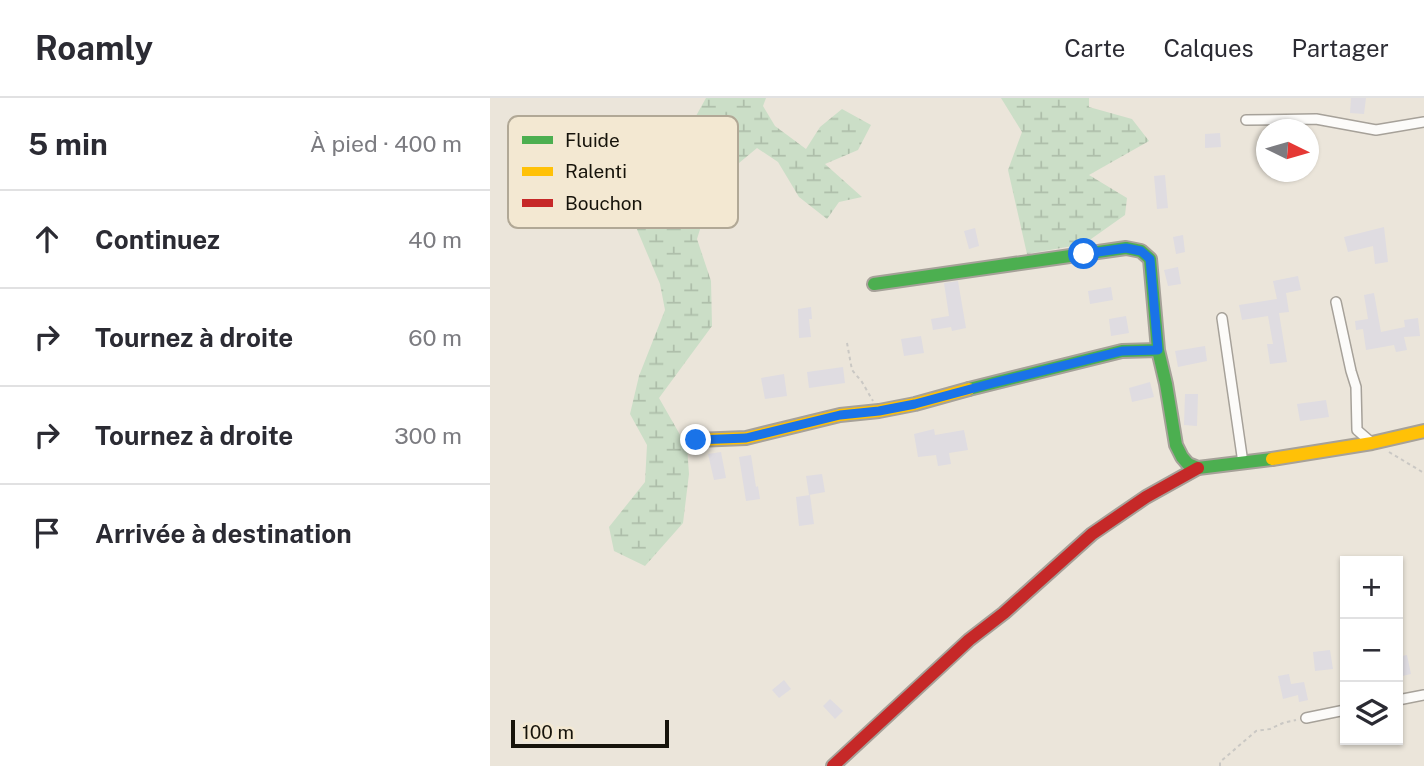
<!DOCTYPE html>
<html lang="fr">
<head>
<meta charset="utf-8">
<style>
	:root { --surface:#fff; --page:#f2f2f3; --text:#2b2b33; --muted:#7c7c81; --line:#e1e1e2 }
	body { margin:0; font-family:"Public Sans",sans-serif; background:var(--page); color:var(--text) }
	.controls { position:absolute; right:21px; bottom:21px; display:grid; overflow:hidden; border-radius:0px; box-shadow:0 2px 5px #0004 }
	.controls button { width:63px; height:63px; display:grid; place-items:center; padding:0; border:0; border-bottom:2px solid var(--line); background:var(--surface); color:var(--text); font:35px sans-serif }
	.compass { position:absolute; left:766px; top:21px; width:63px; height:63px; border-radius:50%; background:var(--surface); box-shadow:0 2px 5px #0004; rotate:95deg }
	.scale { position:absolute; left:21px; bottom:18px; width:158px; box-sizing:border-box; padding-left:7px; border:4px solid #16130b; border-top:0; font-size:19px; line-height:24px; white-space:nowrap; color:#16130b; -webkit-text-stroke:5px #f3e8d2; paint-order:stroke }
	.stop { position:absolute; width:21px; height:21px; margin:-16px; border:5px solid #1a73e8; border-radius:50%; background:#fff }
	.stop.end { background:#1a73e8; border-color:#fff; box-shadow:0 2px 7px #0008 }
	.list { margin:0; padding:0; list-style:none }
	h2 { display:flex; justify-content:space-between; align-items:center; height:91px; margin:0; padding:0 28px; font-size:30px }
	h2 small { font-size:23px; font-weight:400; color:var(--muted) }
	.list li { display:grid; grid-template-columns:46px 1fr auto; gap:21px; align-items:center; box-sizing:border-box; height:98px; padding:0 28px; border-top:2px solid var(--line) }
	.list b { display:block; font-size:26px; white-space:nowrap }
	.list em { font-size:23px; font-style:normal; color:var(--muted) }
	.icon { flex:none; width:38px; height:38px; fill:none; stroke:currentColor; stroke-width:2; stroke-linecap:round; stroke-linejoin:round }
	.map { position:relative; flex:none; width:934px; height:668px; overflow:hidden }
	header { display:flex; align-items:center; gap:42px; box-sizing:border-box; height:98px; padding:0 35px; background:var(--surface); border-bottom:2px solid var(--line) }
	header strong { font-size:33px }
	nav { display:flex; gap:38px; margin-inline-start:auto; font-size:24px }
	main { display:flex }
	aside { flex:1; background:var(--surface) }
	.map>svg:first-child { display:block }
	.wetland { fill:url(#wetland-marsh) }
	.building { fill:#dfdce1 }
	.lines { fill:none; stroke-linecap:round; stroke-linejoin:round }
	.street-casing { stroke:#a6a199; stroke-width:12 }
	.fast-casing { stroke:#a6a199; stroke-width:16 }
	.slow-casing { stroke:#a6a199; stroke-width:16 }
	.jam-casing { stroke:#a6a199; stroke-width:16 }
	.path { stroke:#cac8c4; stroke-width:2; stroke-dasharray:3.5 3.5; stroke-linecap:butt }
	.street { stroke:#fcfbf9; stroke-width:9 }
	.fast { stroke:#4caf50; stroke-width:12 }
	.slow { stroke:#ffc107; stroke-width:12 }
	.jam { stroke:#c62828; stroke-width:12 }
	.route { stroke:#1a73e8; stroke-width:9 }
	.key { fill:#f3e8d2; stroke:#b1a896; stroke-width:2 }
	.key-label { font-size:19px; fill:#16130b }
</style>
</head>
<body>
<header>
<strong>Roamly</strong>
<nav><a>Carte</a><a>Calques</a><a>Partager</a></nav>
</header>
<main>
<aside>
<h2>5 min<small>À pied · 400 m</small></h2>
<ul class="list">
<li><svg class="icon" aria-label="ahead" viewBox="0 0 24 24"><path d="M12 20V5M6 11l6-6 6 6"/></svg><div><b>Continuez</b></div><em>40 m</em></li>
<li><svg class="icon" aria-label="right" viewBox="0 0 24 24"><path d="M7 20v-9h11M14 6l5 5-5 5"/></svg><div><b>Tournez à droite</b></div><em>60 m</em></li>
<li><svg class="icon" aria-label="right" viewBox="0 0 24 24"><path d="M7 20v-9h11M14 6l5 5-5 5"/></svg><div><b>Tournez à droite</b></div><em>300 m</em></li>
<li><svg class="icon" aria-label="arrive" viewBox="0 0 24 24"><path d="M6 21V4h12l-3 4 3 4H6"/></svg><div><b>Arrivée à destination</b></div></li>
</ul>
</aside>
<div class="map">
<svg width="934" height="668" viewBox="0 0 934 668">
	<defs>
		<pattern id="wetland-marsh" width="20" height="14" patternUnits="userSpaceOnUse" patternTransform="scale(1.75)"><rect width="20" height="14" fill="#cbdec7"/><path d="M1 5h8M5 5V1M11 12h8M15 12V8" fill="none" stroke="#aebeaa"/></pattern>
	</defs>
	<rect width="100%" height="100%" fill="#ebe5da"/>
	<path class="wetland" d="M216,0h60l-3,8 12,20 31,23 14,-22 22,-18 29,16 -13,25 -33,14 37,33 -23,5 -12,17 -28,-22 -21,-35 -21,-14 -30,25 -22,40 -8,26 14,42 1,45 -53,72 28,49 2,27 -6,49 -38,43 -31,-15 -5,-24 36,-45 2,-37 -17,-31 9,-38 26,-66 -5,-26 -27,-64 15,-41 34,-38z
		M511,0h88v9l43,12 17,22 -60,34 38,23 -2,17 -41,29 -57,10 -19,-84 14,-38z"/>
	<path class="building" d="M861,0h15l-2,16 -14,-1z
		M730,35l1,14 -16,1v-14z
		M675,77l3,33 -11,1 -3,-33z
		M894,129l4,35 -13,2 -2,-18 -25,6 -4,-15z
		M485,130l4,18 -10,3 -5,-18z
		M693,137l2,17 -9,2 -3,-17z
		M688,169l3,17 -13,2 -4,-16z
		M808,178l3,14 -15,3 3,19 -10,1 8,49 -17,2 -3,-20h6l-5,-28 -26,4 -3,-15 38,-6 -4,-18z
		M468,183l8,47 -14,3 -1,-4 -18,3 -2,-11 18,-3 -5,-33z
		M621,189l2,13 -23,4 -2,-13z
		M884,195l7,39 24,-5 -1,-7 14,-2 2,18 -16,1 3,13 -11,2 -2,-7 -28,5 -3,-21 -7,1 -1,-9 13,-2 -4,-24z
		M321,209l1,12h-3l2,18 -12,1 -1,-29z
		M636,218l3,17 -18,3 -2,-17z
		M431,238l3,17 -20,3 -3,-17z
		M715,248l2,15 -29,6 -3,-16z
		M353,269l2,16 -36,5 -2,-16z
		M294,276l3,22 -22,3 -4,-21z
		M660,284l4,15 -22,5 -3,-14z
		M695,296h13l-1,32 -13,-1z
		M836,302l3,17 -29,4 -3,-17z
		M444,331l1,6 29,-5 4,20 -19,3 2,11 -13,2 -2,-11 -18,2 -4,-23z
		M231,354l5,26 -12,2 -6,-26z
		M261,357l5,32 2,-1 2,13 -14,2 -7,-44z
		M332,376l3,18 -16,3 -3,-19z
		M320,397l4,29 -15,2 -3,-29z
		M840,552l3,19 -18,2 -2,-19z
		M917,557l4,19 -13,3v-20z
		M799,576l2,10 13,-2 4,18 -9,2 -1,-7 -15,4 -5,-23z
		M294,582l7,9 -12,9 -7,-8z
		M340,601l13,12 -8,8 -12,-13z"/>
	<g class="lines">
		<defs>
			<path id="street" d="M756,22l70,-1 60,11 48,-8
				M846,204l15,69 5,16 1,43 15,13
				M732,220l21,145
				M908,602l26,-5
				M816,620l39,-8"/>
			<path id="fast" d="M384,186l252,-36 15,3 9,8 8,91 8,34 10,61 6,12 6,7 10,4 74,-9
				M479,291l153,-38 36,-1"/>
			<path id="slow" d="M206,342l50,-2 94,-23 39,-4 36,-7 54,-15
				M782,361l100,-16 52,-12"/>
			<path id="jam" d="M343,668l136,-126 35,-27 88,-79 54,-37 52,-29"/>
		</defs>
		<use href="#street" class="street-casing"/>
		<use href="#fast" class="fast-casing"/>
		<use href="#slow" class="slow-casing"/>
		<use href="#jam" class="jam-casing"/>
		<path class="path" d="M357,245l5,27 10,12 11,19
			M899,354l35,21
			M730,668v-4l36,-31 14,-2 13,-6 13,-3"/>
		<use href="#street" class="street"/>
		<use href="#fast" class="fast"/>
		<use href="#slow" class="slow"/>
		<use href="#jam" class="jam"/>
	</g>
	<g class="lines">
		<path class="route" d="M206,342l50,-2 94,-23 39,-4 36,-7 78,-21 129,-32 36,-1 -8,-91 -9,-8 -15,-3 -42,6"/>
	</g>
	<rect x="18" y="18" width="230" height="112" rx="10" class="key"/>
	<rect x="32" y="38" width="31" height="8" fill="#4caf50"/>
	<rect x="32" y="69" width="31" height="9" fill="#ffc107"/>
	<rect x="32" y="101" width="31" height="8" fill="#c62828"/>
	<g class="key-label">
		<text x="75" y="49">Fluide</text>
		<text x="75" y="80">Ralenti</text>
		<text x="75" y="112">Bouchon</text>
	</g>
</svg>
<div class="controls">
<button>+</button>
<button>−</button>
<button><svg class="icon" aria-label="layers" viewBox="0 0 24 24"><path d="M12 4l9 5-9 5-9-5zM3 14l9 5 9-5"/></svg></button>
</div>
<svg class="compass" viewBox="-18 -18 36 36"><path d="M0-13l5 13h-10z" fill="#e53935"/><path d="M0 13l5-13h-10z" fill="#7c7c81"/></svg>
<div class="scale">100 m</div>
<div class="stop" style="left:594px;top:156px"></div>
<div class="stop end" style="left:206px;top:342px"></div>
</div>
</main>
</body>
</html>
